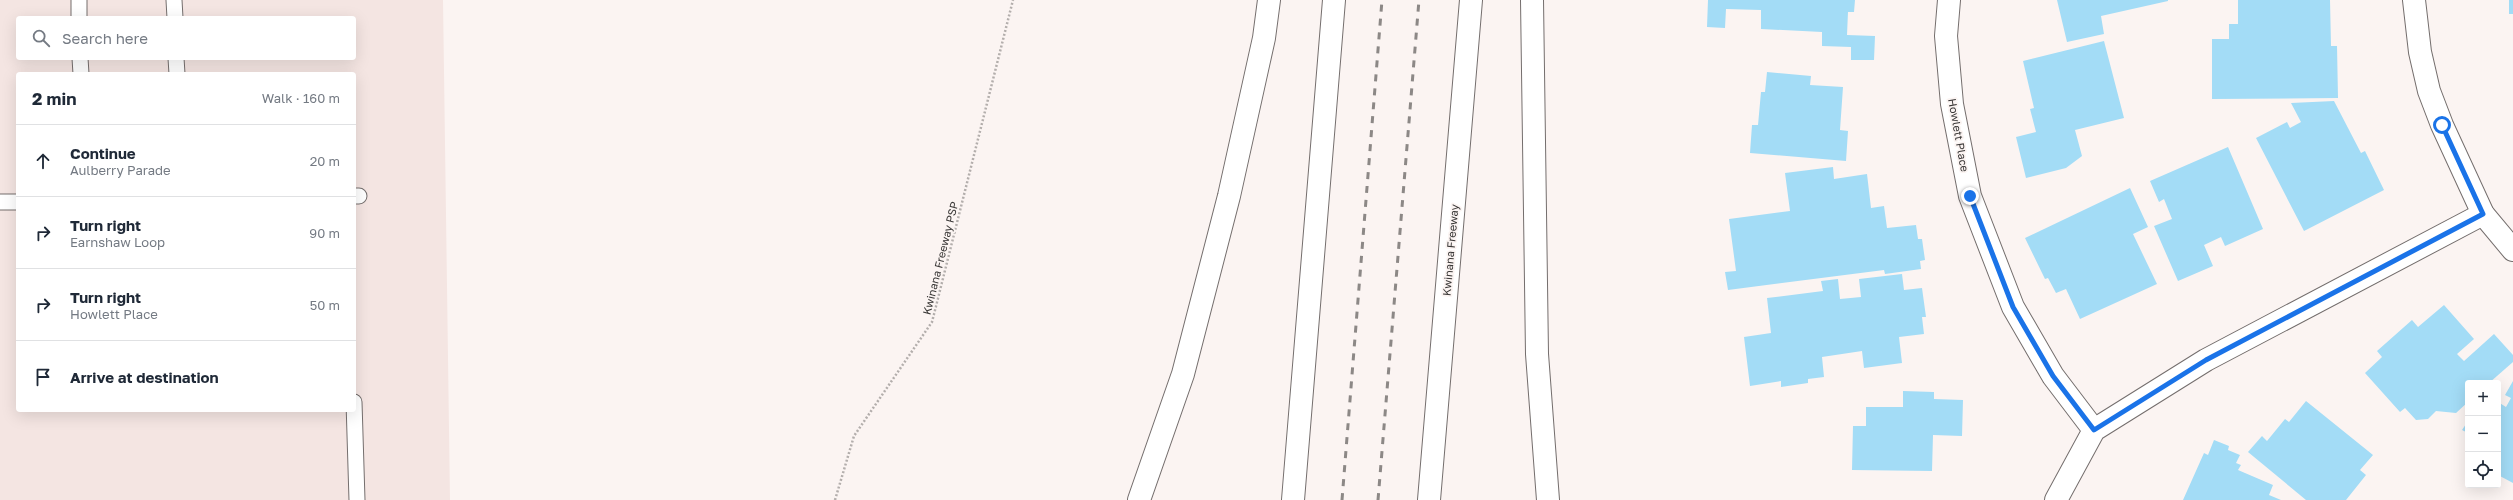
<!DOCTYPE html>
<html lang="en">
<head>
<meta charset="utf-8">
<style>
	:root { --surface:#fff; --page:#f6f6f7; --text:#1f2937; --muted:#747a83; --line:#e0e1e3 }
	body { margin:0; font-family:"Golos Text",sans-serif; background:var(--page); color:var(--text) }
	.controls { position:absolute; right:12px; bottom:12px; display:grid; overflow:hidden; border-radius:4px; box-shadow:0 4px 16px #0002 }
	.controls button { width:36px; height:36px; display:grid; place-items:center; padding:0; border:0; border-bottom:1px solid var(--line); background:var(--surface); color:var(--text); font:20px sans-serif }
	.stop { position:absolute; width:12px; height:12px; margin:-9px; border:3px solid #1a73e8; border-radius:50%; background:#fff }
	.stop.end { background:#1a73e8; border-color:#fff; box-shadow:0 1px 4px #0008 }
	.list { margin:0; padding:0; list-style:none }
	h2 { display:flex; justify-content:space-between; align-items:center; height:52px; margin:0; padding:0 16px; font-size:17px }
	h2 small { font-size:13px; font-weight:400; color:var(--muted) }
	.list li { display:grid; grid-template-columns:26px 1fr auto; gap:12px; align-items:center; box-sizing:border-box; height:72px; padding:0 16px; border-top:1px solid var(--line) }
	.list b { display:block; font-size:15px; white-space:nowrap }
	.list p { margin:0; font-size:13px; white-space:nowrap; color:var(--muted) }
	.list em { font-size:13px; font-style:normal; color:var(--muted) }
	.icon { flex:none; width:22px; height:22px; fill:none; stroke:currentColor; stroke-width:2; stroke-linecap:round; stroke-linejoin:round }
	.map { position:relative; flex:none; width:2513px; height:500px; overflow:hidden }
	.search { position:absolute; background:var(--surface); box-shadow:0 4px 16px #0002; left:16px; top:16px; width:340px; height:44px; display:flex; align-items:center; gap:10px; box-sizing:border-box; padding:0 14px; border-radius:4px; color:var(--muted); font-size:15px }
	.panel { position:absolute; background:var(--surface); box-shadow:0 4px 16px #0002; left:16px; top:72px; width:340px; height:340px; border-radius:4px }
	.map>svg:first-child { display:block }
	.built { fill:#f4e5e2; fill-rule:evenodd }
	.building { fill:#a3dcf6 }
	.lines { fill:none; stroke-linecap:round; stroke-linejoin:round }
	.lane-casing { stroke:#746e6d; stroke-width:17 }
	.street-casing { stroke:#746e6d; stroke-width:24 }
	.secondary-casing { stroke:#746e6d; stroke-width:24 }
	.highway-casing { stroke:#746e6d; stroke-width:24 }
	.path { stroke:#b3aeac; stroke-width:2.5; stroke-dasharray:2 2; stroke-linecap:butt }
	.lane { stroke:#fff; stroke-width:15 }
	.street { stroke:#fff; stroke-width:22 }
	.secondary { stroke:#fff; stroke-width:22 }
	.highway { stroke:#fff; stroke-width:22 }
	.rail { stroke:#8c8886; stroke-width:3; stroke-dasharray:7 7; stroke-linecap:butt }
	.route { stroke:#1a73e8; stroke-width:5 }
	.labels { text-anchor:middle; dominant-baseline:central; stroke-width:3.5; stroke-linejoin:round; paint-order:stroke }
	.street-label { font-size:11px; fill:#393736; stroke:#fbf4f2 }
</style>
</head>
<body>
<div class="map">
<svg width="2513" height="500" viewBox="0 0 2513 500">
	<rect width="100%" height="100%" fill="#fbf4f2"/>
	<path class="built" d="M0,0h443l7,500h-450zM18,18h336v40h-336zM18,74h336v336h-336z"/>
	<path class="building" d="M1708,0h147l-1,12h-6l-1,23 28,1 -1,24h-23v-13l-29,-1v-14l-61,-3v-19l-35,-1 -1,19 -18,-1z
		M2057,0h111v1l-67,15 3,18 -37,8z
		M2238,0h92l1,46h6l1,52 -126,1v-60h17v-15h9z
		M2509,0h4v14h-4z
		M2104,41l20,77 -49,12 7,26 -16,12 -40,10 -10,-41 20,-5 -6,-23 4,-1 -11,-47z
		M1767,72l44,4 -1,9 33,2 -3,43 8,1 -2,30 -96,-8 2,-28h6l3,-33h4z
		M2334,101l27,52 4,-2 19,39 -80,41 -48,-93 31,-16 3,6 11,-6 -10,-19z
		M2228,147l35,82 -38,17 -4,-9 -17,8 9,21 -35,15 -24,-55 18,-7 -8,-20 -5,3 -9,-21z
		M1833,167l1,12 33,-5 4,34 13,-2 3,22 29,-3 2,14h4l3,21 -5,1 1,8 -36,5 -1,-4 -156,20 -3,-18 11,-1 -7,-52 61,-8 -5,-38z
		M2130,188l18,39 -15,7 24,50 -77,35 -14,-30 -10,4 -8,-15 -3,1 -20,-41z
		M1902,274l2,16 18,-2 4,29h-4l2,17 -25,3 3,26 -38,5 -2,-17 -40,6 2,20 -16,2v4l-27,4v-6l-31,5 -6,-49 27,-4 -4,-35 56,-7 -2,-10 17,-2 2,20 21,-2 -2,-18z
		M2444,305l30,34 -17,15 7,7 30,-27 19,21v7l-24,21h-21v19l-12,11 -20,-2 -8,8 -12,1 -11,-12 -5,4 -35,-39 17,-16 -5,-6 35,-31 6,7z
		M2513,381v102l-15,-8v-73l8,5 5,-9 -6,-3z
		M1903,391l31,1v7l29,1 -1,36 -29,-1 -1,36 -80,-1 1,-44h13v-19h37z
		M2306,401l67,54 -13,15 6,5 -20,25h-40l-58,-48 14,-16 5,5 18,-22 4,3z
		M2468,421v12l-6,-3z
		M2214,440l15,6 -1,4 12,5 -4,8 5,2 -3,5 35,15 -4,10 12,5h-98l21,-47 4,2z"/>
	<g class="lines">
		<defs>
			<path id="lane" d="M79,0v18
				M174,0l1,18
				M80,58l1,16
				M176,58l1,16
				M354,196h5
				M0,202h18
				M354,402l3,98"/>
			<path id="street" d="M1949,0l-3,36 6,68 18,92 43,111 40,69 41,54
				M2056,500l38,-70 112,-70 277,-146"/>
			<path id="secondary" d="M2414,0l6,52 9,39 13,34 41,89 30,36"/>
			<path id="highway" d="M1532,0l5,354 11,146
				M1139,500l44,-126 46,-178 35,-158 5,-38
				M1293,500l41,-500
				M1429,500l42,-500"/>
		</defs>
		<use href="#lane" class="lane-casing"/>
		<use href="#street" class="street-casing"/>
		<use href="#secondary" class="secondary-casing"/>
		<use href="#highway" class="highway-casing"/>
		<path class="path" d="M835,500l19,-64 78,-114 81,-322"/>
		<use href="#lane" class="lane"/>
		<use href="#street" class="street"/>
		<use href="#secondary" class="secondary"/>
		<use href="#highway" class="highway"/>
		<path class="rail" d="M1342,500l40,-500
			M1378,500l41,-500"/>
	</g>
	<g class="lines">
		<path class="route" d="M1970,196l43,111 40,69 41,54 112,-70 277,-146 -41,-89"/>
	</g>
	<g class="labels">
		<g class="street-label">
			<text transform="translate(1959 135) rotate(80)">Howlett Place</text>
			<text transform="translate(1450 250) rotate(-85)">Kwinana Freeway</text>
			<text transform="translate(940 258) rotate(-76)">Kwinana Freeway PSP</text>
		</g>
	</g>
</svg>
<div class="controls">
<button>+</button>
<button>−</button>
<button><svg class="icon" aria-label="locate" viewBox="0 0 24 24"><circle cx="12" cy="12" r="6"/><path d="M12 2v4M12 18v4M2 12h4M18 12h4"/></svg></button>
</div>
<div class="stop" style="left:2442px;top:125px"></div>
<div class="stop end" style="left:1970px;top:196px"></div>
<div class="search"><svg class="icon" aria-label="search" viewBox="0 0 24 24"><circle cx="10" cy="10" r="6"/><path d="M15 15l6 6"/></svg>Search here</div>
<section class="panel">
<h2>2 min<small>Walk · 160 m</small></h2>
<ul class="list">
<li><svg class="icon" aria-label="ahead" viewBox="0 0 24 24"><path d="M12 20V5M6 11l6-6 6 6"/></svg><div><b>Continue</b><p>Aulberry Parade</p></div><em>20 m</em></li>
<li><svg class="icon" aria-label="right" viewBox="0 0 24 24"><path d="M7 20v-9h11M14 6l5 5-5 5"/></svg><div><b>Turn right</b><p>Earnshaw Loop</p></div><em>90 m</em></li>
<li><svg class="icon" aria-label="right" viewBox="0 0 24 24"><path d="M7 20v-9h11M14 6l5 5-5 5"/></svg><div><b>Turn right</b><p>Howlett Place</p></div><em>50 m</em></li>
<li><svg class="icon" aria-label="arrive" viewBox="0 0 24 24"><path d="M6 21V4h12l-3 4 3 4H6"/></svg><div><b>Arrive at destination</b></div></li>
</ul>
</section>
</div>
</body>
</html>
